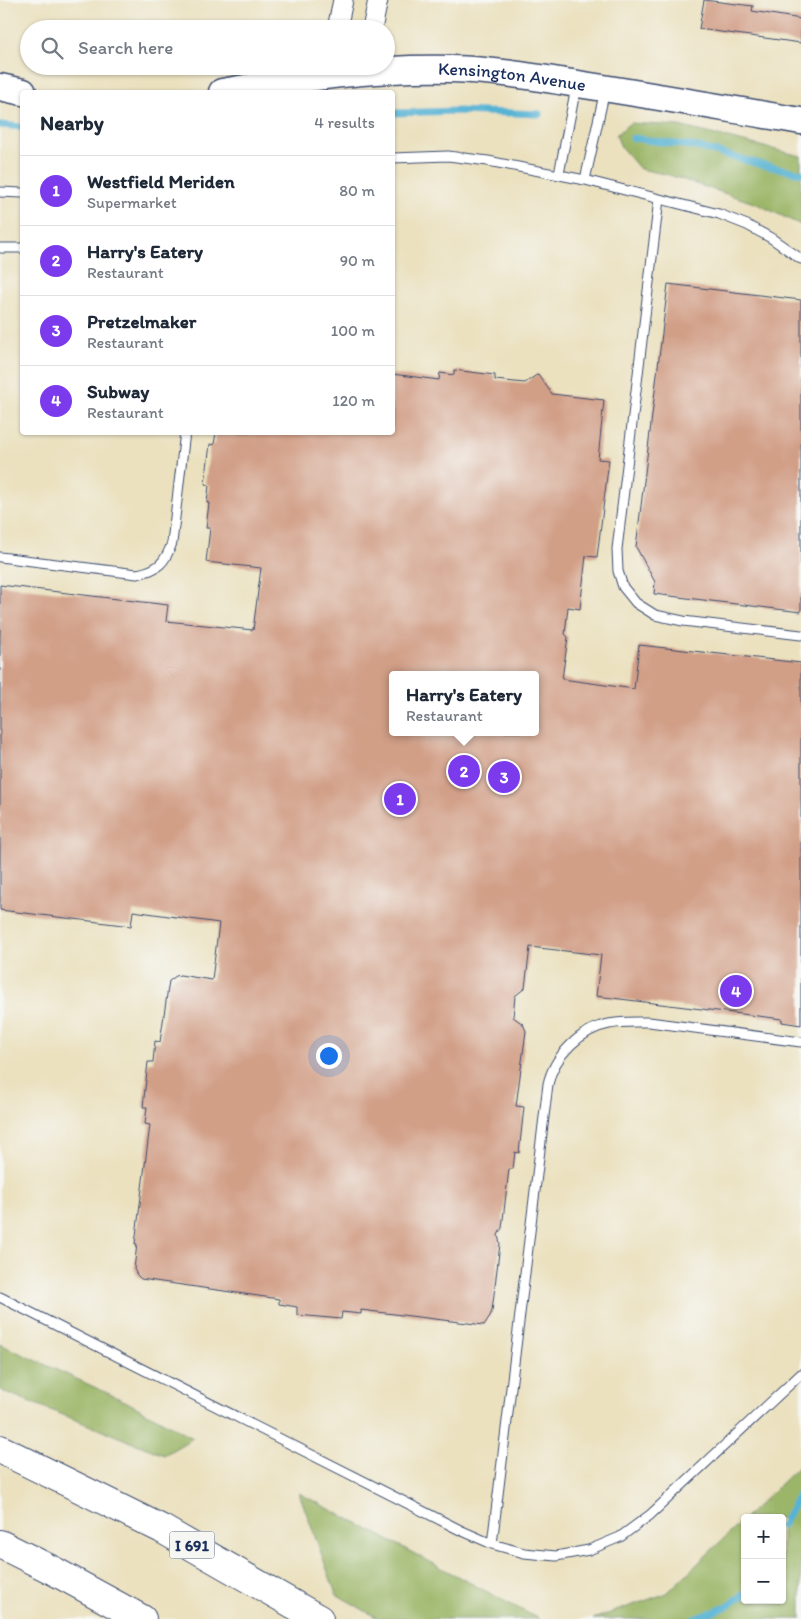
<!DOCTYPE html>
<html lang="en">
<head>
<meta charset="utf-8">
<style>
	:root { --surface:#fff; --page:#f2f2f3; --text:#1f2937; --muted:#747a83; --line:#e0e1e3; --accent:#7c3aed }
	body { margin:0; font-family:Itim,sans-serif; background:var(--page); color:var(--text) }
	.controls { position:absolute; right:15px; bottom:15px; display:grid; overflow:hidden; border-radius:5px; box-shadow:0 1px 4px #0004 }
	.controls button { width:45px; height:45px; display:grid; place-items:center; padding:0; border:0; border-bottom:1px solid var(--line); background:var(--surface); color:var(--text); font:25px sans-serif }
	.you { position:absolute; left:328px; top:1055px; width:18px; height:18px; margin:-12px; border:4px solid #fff; border-radius:50%; background:#1a73e8; box-shadow:0 0 0 8px #1a73e833 }
	.badge { display:grid; place-items:center; width:32px; height:32px; border-radius:50%; background:var(--accent); color:#fff; font-size:16px; font-weight:700 }
	.pin { position:absolute; translate:-50% -50%; border:2px solid #fff; box-shadow:0 1px 5px #0006 }
	.popup { position:absolute; left:389px; top:671px; width:150px; height:65px; box-sizing:border-box; display:grid; place-content:center; border-radius:5px; background:var(--surface); filter:drop-shadow(0 1px 4px #0005); font-size:16px; white-space:nowrap; color:var(--muted) }
	.popup b { font-size:19px; color:var(--text) }
	.popup::after { content:''; position:absolute; left:50%; top:100%; margin-left:-10px; border:10px solid transparent; border-top-color:var(--surface) }
	.list { margin:0; padding:0; list-style:none }
	h2 { display:flex; justify-content:space-between; align-items:center; height:65px; margin:0; padding:0 20px; font-size:21px }
	h2 small { font-size:16px; font-weight:400; color:var(--muted) }
	.list li { display:grid; grid-template-columns:32px 1fr auto; gap:15px; align-items:center; box-sizing:border-box; height:70px; padding:0 20px; border-top:1px solid var(--line) }
	.list b { display:block; font-size:19px; white-space:nowrap }
	.list p { margin:0; font-size:16px; white-space:nowrap; color:var(--muted) }
	.list em { font-size:16px; font-style:normal; color:var(--muted) }
	.icon { flex:none; width:28px; height:28px; fill:none; stroke:currentColor; stroke-width:2; stroke-linecap:round; stroke-linejoin:round }
	.map { position:relative; flex:none; width:801px; height:1619px; overflow:hidden }
	.search { position:absolute; background:var(--surface); box-shadow:0 1px 4px #0004; left:20px; top:20px; width:375px; height:55px; display:flex; align-items:center; gap:12px; box-sizing:border-box; padding:0 18px; border-radius:28px; color:var(--muted); font-size:19px }
	.panel { position:absolute; background:var(--surface); box-shadow:0 1px 4px #0004; left:20px; top:90px; width:375px; height:345px; border-radius:5px }
	.map>svg:first-child { display:block }
	.forest { fill:#9bb668; stroke:#5b7263 }
	.lines { fill:none; stroke-linecap:round; stroke-linejoin:round }
	.stream { stroke:#56b3d4; stroke-width:7 }
	.building { fill:#d19e86; fill-rule:evenodd }
	.service-casing { stroke:#3a4a6d; stroke-width:11 }
	.minor-casing { stroke:#3a4a6d; stroke-width:21 }
	.secondary-casing { stroke:#3a4a6d; stroke-width:29 }
	.motorway-casing { stroke:#3a4a6d; stroke-width:30 }
	.service { stroke:#fff; stroke-width:9 }
	.minor { stroke:#fff; stroke-width:19 }
	.secondary { stroke:#fff; stroke-width:26 }
	.motorway { stroke:#fff; stroke-width:28 }
	.labels { text-anchor:middle; dominant-baseline:central; stroke-width:4; stroke-linejoin:round; paint-order:stroke }
	.shield { fill:#f6f6f2; stroke:#5d6b8a; stroke-width:1 }
	.shield-label { font-size:16px; font-weight:bold; fill:#1b2f5e }
	.street-label { font-size:18px; fill:#1b2f5e; stroke:#f6f6f2 }
</style>
</head>
<body>
<div class="map">
<svg width="801" height="1619" viewBox="0 0 801 1619">
	<rect width="100%" height="100%" fill="#f6f6f2"/>
	<filter id="ink" filterUnits="userSpaceOnUse"><feTurbulence type="fractalNoise" baseFrequency=".02" numOctaves="2"/><feDisplacementMap in="SourceGraphic" scale="10" xChannelSelector="R" yChannelSelector="G"/><feConvolveMatrix kernelMatrix="1 2 1 2 8 2 1 2 1" color-interpolation-filters="sRGB"/></filter>
	<filter id="wash" filterUnits="userSpaceOnUse"><feTurbulence type="fractalNoise" baseFrequency=".0096" numOctaves="4" result="noise"/><feDisplacementMap in="SourceGraphic" scale="20" xChannelSelector="R" yChannelSelector="G"/><feGaussianBlur stdDeviation="1.12" result="paint"/><feColorMatrix in="noise" values="0 0 0 0 0 0 0 0 0 0 0 0 0 0 0 0 0 1.4 0 .05"/><feComposite in="paint" operator="in"/></filter>
	<g filter="url(#wash)">
		<rect width="100%" height="100%" fill="#ebe1bf"/>
		<path class="forest" d="M630,123l49,3 122,30v69l-44,-21 -88,-29 -29,-6 -19,-22 -5,-12z
			M0,1344l127,58 66,36 -29,17 -164,-65z
			M801,1464v155h-208l74,-26 78,-75v82h37v-82h-37z
			M299,1493l240,126h-160l-43,-25z"/>
		<g class="lines">
			<path class="stream" d="M392,113l65,-2 82,3
				M0,125l22,2
				M633,138l64,9 66,18 38,8
				M782,1526l19,-35
				M694,1619l32,-12 19,-13"/>
		</g>
		<g id="blocks">
			<path class="building" d="M704,0l49,6 -1,5 49,8v24l-102,-14z
				M668,284l133,16v312l-147,-18 1,-12 -19,-35z
				M454,370l41,5v5l30,3 13,-9 14,20 52,6 -6,59 11,1 -12,97 -11,-1 -6,53 -12,-2 -3,27 3,3 -6,42 72,10 5,-44 162,18v362l-19,-3v-3l-186,-23 5,-41 -71,-8 -5,41 -10,8 -2,21 10,7 3,7 -10,75 8,1 -5,46 -4,-1 -2,17h-4l-7,59 -4,7 2,9 -8,67 -2,5 -6,9 -123,-15v4l-19,-2 -1,7 -44,-4v-8l-18,-3v-5l-138,-20 -4,-4 -3,-6 3,-25h-2l15,-119 -5,-1 2,-17h-4l5,-45h5l2,-21 5,1 9,-61 7,-5 4,-1 32,5 7,-57 -86,-12 -2,15 -131,-16v-325l168,20 -2,16 87,9 8,-62 -55,-6 4,-34h-4l3,-25h-2l2,-18 -4,-1 5,-40 4,1 2,-13h176v-58l47,6 1,-7 14,2zM393,675h142v57h-142z"/>
		</g>
	</g>
	<g filter="url(#ink)">
		<use href="#blocks" fill-opacity="0" stroke="#3a4a6d" stroke-width="1"/>
		<g class="lines">
			<defs>
				<path id="service" d="M392,158l56,-2 40,5 97,19 134,34 28,11 24,13 30,21
					M559,174l17,-87
					M585,180l20,-90
					M0,192l22,1
					M659,199l-42,350 1,22 5,16 13,16 19,12 28,6 118,14
					M0,248h22
					M0,557l137,17c21,-4 28,-11 35,-31l13,-111
					M0,1297l460,233 32,14 32,9 32,3 33,-6 31,-13 30,-22 151,-141
					M492,1544l56,-460c6,-28 33,-55 61,-60 14,-3 26,-2 40,-2l152,20"/>
				<path id="minor" d="M337,29l6,-29
					M372,29l6,-29"/>
				<g id="secondary">
					<path d="M0,87l23,5"/>
					<path id="s1" d="M222,92c77,-14 152,-25 230,-23 44,1 88,9 132,16 72,11 145,24 217,36"/>
				</g>
				<path id="motorway" d="M0,1449l162,80 157,90
					M0,1544l54,27 88,48"/>
			</defs>
			<use href="#service" class="service-casing"/>
			<use href="#minor" class="minor-casing"/>
			<use href="#secondary" class="secondary-casing"/>
			<use href="#motorway" class="motorway-casing"/>
			<use href="#service" class="service"/>
			<use href="#minor" class="minor"/>
			<use href="#secondary" class="secondary"/>
			<use href="#motorway" class="motorway"/>
		</g>
	</g>
	<g class="labels">
		<rect class="shield" x="169.5" y="1531.5" width="45" height="27" rx="4"/>
		<g class="shield-label">
			<text x="192" y="1545">I 691</text>
		</g>
		<g class="street-label">
			<text stroke="none"><textPath href="#s1" startOffset="292">Kensington Avenue</textPath></text>
		</g>
	</g>
</svg>
<div class="controls">
<button>+</button>
<button>−</button>
</div>
<div class="you"></div>
<div class="pin badge" style="left:400px;top:799px">1</div>
<div class="pin badge" style="left:464px;top:771px">2</div>
<div class="popup"><b>Harry's Eatery</b>Restaurant</div>
<div class="pin badge" style="left:504px;top:777px">3</div>
<div class="pin badge" style="left:736px;top:991px">4</div>
<div class="search"><svg class="icon" aria-label="search" viewBox="0 0 24 24"><circle cx="10" cy="10" r="6"/><path d="M15 15l6 6"/></svg>Search here</div>
<section class="panel">
<h2>Nearby<small>4 results</small></h2>
<ul class="list">
<li><span class="badge">1</span><div><b>Westfield Meriden</b><p>Supermarket</p></div><em>80 m</em></li>
<li><span class="badge">2</span><div><b>Harry's Eatery</b><p>Restaurant</p></div><em>90 m</em></li>
<li><span class="badge">3</span><div><b>Pretzelmaker</b><p>Restaurant</p></div><em>100 m</em></li>
<li><span class="badge">4</span><div><b>Subway</b><p>Restaurant</p></div><em>120 m</em></li>
</ul>
</section>
</div>
</body>
</html>
